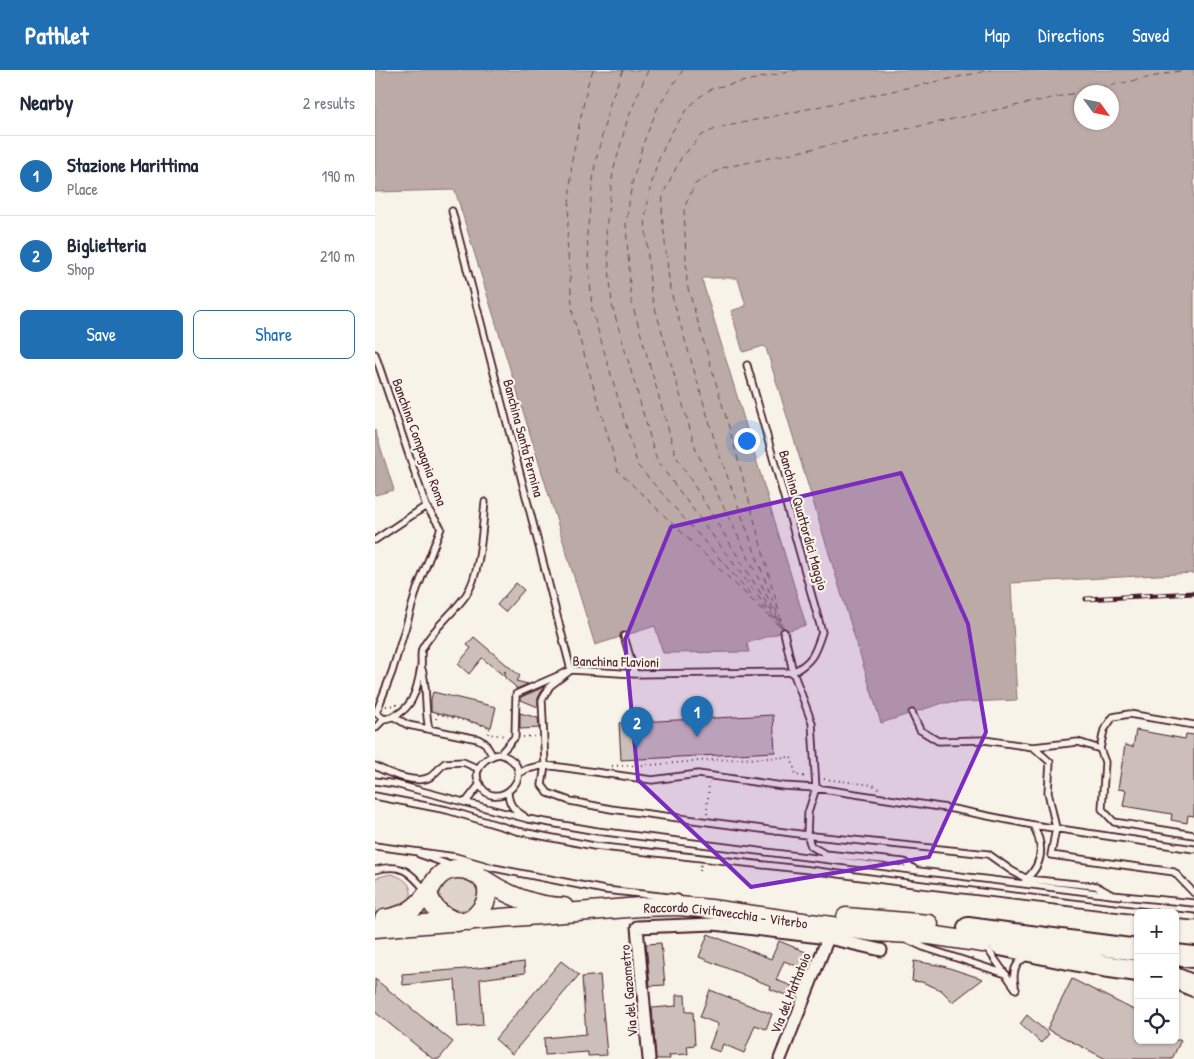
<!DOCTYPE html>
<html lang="en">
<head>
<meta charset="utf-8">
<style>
	:root { --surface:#fff; --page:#f6f6f7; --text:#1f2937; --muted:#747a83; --line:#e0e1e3; --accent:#1f6fb2 }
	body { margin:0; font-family:"Patrick Hand",sans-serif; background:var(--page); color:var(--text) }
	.controls { position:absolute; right:15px; bottom:15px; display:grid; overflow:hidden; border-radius:8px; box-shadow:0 1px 4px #0004 }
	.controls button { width:45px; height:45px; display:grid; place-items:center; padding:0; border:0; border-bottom:1px solid var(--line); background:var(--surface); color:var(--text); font:25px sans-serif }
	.compass { position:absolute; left:699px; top:15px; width:45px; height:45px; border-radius:50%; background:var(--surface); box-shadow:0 1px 4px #0004; rotate:123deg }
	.you { position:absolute; left:371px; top:370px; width:18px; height:18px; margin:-12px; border:4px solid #fff; border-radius:50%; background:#1a73e8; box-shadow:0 0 0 8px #1a73e833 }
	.badge { display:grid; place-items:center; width:32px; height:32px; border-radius:50%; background:var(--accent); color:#fff; font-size:16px; font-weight:700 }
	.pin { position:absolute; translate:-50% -41px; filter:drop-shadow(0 1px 2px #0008) }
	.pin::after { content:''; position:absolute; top:26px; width:18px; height:15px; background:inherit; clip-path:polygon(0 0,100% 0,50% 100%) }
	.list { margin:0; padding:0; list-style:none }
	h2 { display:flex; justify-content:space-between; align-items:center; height:65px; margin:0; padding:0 20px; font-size:21px }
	h2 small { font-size:16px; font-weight:400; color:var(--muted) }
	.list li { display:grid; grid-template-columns:32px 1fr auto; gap:15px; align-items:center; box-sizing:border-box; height:80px; padding:0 20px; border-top:1px solid var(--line) }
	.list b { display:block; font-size:19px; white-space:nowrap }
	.list p { margin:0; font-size:16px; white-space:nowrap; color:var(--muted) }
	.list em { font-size:16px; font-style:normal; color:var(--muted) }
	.actions { display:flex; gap:10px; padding:15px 20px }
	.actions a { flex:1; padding:11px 0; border:1px solid var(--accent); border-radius:8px; text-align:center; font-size:18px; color:var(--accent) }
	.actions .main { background:var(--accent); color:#fff }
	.icon { flex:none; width:28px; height:28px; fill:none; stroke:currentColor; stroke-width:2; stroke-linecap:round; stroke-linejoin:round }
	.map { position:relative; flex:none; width:819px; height:989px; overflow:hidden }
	header { display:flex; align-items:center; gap:30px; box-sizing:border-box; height:70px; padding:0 25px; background:var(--accent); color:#fff }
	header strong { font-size:24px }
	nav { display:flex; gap:28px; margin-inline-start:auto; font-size:18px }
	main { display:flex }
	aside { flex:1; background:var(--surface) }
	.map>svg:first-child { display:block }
	.green { fill:#ded4cc; stroke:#947a7c }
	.water { fill:#bcaaa7; stroke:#8e7275; fill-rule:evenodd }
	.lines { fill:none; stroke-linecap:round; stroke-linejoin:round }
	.ferry { stroke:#6c4950; stroke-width:1; stroke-dasharray:6 5; stroke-linecap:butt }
	.building { fill:#ccbfb9; stroke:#4a1f2b }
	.lane-casing { stroke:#4a1f2b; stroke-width:9 }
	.street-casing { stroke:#4a1f2b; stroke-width:15 }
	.primary-casing { stroke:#4a1f2b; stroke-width:21 }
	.highway-casing { stroke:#4a1f2b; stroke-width:24 }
	.path { stroke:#4a1f2b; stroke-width:2; stroke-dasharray:1 4; stroke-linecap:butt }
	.lane { stroke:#f7f3e8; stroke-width:5.5 }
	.street { stroke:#f7f3e8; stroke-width:11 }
	.primary { stroke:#f7f3e8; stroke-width:18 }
	.highway { stroke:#f7f3e8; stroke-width:20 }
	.rail-casing { stroke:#4a1f2b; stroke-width:5 }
	.rail { stroke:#f7f3e8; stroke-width:3; stroke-dasharray:9; stroke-linecap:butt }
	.marked { fill:#7b2cbf; fill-opacity:0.2; stroke:#7b2cbf; stroke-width:4; stroke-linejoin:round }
	.labels { text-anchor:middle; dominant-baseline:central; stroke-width:4.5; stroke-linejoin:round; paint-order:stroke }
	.street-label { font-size:14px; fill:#4a1f2b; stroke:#f7f3e8 }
</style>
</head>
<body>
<header>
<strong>Pathlet</strong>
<nav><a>Map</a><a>Directions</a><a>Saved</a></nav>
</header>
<main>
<aside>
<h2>Nearby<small>2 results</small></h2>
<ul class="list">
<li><span class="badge">1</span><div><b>Stazione Marittima</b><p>Place</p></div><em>190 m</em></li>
<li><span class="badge">2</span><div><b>Biglietteria</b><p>Shop</p></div><em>210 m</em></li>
</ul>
<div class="actions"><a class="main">Save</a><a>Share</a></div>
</aside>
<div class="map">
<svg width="819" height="989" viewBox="0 0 819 989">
	<rect width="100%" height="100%" fill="#f7f3e8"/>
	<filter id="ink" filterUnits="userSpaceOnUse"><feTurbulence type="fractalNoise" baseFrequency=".02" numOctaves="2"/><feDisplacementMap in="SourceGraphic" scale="10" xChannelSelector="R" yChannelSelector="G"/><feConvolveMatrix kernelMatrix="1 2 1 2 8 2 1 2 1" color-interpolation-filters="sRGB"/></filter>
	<g filter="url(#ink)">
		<path class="green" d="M16,804c18,5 26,16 15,33l-24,7h-7v-36z
			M78,807l20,2 8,14c-7,21 -27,22 -41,7v-12l5,-6z"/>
		<path class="water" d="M0,0h819v503l-183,10 6,117 -74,3 -62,20 -115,-375 -2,-2 -21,6 -12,-41 15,-5 -8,-27 -2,-1h-32l-2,2 104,345 -59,18 2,9 -86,1 -8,-27 -60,19 -140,-455 -80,2zM706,22h30v30h-30z
			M0,360l19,60 -19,5z"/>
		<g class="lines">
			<path class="ferry" d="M218,0l-5,13 -16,76 -5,81 6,76 45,155 164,158
				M248,0l-12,30 -16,64 -8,70 5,76 46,156 139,158
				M273,0l-21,51 -14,51 -7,57 6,76 45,156 127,170
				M308,0l-25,37 -15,37 -11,39 -6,41 5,76 45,156 104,169
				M406,554l-65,-179 -46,-156 -8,-75 1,-20 18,-36 21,-23 16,-7 273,-58
				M408,559l-87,-179 -45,-156 -6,-75 5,-30 8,-28 12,-26 15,-23 13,-14 15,-10 84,-18
				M409,561l-51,-190 -46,-156 -3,-77 11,-24 27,-16 462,-98"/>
		</g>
		<path class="building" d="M141,513l8,7 -19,22 -8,-7z
			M99,567l46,39 -4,5 12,3 -12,5v-2l-11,-9v-7l-1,5 -22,-18 -13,16 -11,-10 13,-16 -4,-3z
			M169,617l-6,11v9l-17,-7v-3z
			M58,622l63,15 -5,20 -60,-16v-12z
			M145,643l18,5 1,10 -19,1z
			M398,645l2,37 -154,8 -2,-37z
			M761,660l49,9 1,-5 8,1v81l-6,-1 -1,8 -16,-3 1,-6 -49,-8 3,-16 -8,-1 7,-44 8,2z
			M333,864l63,25 8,-18 34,14 -6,15 -23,-9 -8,19 24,9 -4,10 -26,-10 1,-3 -72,-29z
			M286,873l4,42 -15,1 -4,-42z
			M186,891l18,14 -67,79 -17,-15z
			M539,891l29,5 40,13 -30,23 -12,-12 -19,-8 -10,-1z
			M149,892l1,11 -45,6 3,46 -25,2 -3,-47 -52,5 -1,-11 76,-6z
			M225,905l7,80 -19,1v-4l-43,3 -1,-17 42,-4 -4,-57z
			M0,909l78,63 -14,17h-6l-58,-47z
			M697,909l66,33v28h43l-9,19h-66l-59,-30z
			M335,920l62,24 -6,15 -11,-4 -11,28 -21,-9 -3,8 -11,-4 9,-24 -18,-7z
			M301,925h9l1,17h7l2,33 -8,1 1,8 -19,1 1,4h-14l-4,-51 24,-2z
			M652,945l22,19 -8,9 -21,-19z"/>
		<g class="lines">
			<defs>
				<path id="lane" d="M77,141l119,459 -21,16 -8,14 3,65 -3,20 6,8 22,8 41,8 203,27 174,18 24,17 15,8 69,7 16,9
					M0,284l51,152 15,22 -24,61 -25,83 -16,41 8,6
					M0,470l51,-34
					M409,562l9,40 19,51 4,65 -8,25 -1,22 4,11 14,8 79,8 10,7
					M249,566l11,38
					M46,596c7,19 3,42 8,63
					M537,643l8,17 18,11 46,-1 49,7 45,-5 22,7 5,13 -3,47 12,13 80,13
					M19,647l14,8 70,14 7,4 7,12
					M9,649c28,-5 33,-28 37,-52 1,-6 -1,-13 1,-18 11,-21 31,-35 44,-54 15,-22 16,-66 19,-93
					M0,658l9,-9
					M658,677l17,15 -2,30 8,36 -5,27 123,17 20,21
					M725,679l4,-19 9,-13 16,-3 65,11
					M125,684c45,15 -5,64 -21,29 -7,-15 7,-27 21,-29l15,-17 1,-43 55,-24 64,4 158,-2c20,-11 22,-19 29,-40l-75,-267
					M0,696c13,7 41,19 55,11 5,-3 10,-10 15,-14l18,-1 16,7
					M144,703l8,-4 18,-4 107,15 46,-6 85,12 33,2 137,21 80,16 161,24
					M0,711l20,3 133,35 69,12 515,64 82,8
					M133,723c1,12 6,17 16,23
					M0,726l72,14 70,21 77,15 215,24 113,15 233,28
					M91,732l14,-18
					M0,776l81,11 38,11 111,22 73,8
					M44,784l31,11
					M0,800c26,-7 35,1 51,21
					M650,810c19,-16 19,-35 8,-55
					M800,845l19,2
					M533,870l15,7 83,27
					M609,874l32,45
					M640,915c-3,-12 0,-22 11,-28"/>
				<path id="street" d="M274,989l-12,-132 77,-3 114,14 53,12
					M405,989l48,-121"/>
				<g id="primary">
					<path d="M108,809c24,16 51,28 81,28"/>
					<path d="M53,823c4,16 14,23 29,29"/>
					<path d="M471,847l83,7"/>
					<path d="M9,849c19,-3 31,-9 42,-24 8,-11 10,-21 24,-25 7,-2 15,-1 22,2 26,12 15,36 -3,49"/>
					<path id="s1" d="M0,858l265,-21 39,-1 32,3 163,23 56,3 53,8"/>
				</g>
				<path id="highway" d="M593,858l170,22
					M625,875l103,21 35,5
					M800,885l19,2
					M800,908l19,8"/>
			</defs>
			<use href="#lane" class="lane-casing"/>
			<use href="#street" class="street-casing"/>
			<use href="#primary" class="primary-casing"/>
			<use href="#highway" class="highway-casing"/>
			<path class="path" d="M11,636l11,-1
				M61,649l2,-5 52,13 -2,7 18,2
				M148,667l12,-1
				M237,696l38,-1 60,-5 81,-3 5,18 11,2
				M449,709l49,6 7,5
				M332,743l2,-30
				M325,801l1,-6"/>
			<use href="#lane" class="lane"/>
			<use href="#street" class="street"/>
			<use href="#primary" class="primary"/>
			<use href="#highway" class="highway"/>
			<defs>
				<path id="rail" d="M711,529l108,-6"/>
			</defs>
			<use href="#rail" class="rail-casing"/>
			<use href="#rail" class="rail"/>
		</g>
	</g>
	<path class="marked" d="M526,403l67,151 18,108 -57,125 -178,30 -113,-107 -13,-140 46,-113z"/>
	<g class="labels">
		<g class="street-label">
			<text transform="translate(149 368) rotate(75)">Banchina Santa Fermina</text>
			<text transform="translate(45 372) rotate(70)">Banchina Compagnia Roma</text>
			<text transform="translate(429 450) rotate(74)">Banchina Quattordici Maggio</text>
			<text transform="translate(241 591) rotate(1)">Banchina Flavioni</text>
			<text stroke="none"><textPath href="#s1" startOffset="352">Raccordo Civitavecchia - Viterbo</textPath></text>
			<text transform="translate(253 921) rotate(-95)">Via del Gazometro</text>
			<text transform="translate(415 923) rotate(-68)">Via del Mattatoio</text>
		</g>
	</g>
</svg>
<div class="controls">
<button>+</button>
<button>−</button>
<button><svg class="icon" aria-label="locate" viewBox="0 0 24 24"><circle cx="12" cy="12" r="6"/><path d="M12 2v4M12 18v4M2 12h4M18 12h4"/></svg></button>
</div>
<svg class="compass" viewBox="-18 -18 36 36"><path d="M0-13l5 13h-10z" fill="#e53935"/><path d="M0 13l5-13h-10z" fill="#747a83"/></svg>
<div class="you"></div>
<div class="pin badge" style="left:322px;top:667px">1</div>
<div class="pin badge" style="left:262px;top:678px">2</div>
</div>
</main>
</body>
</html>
